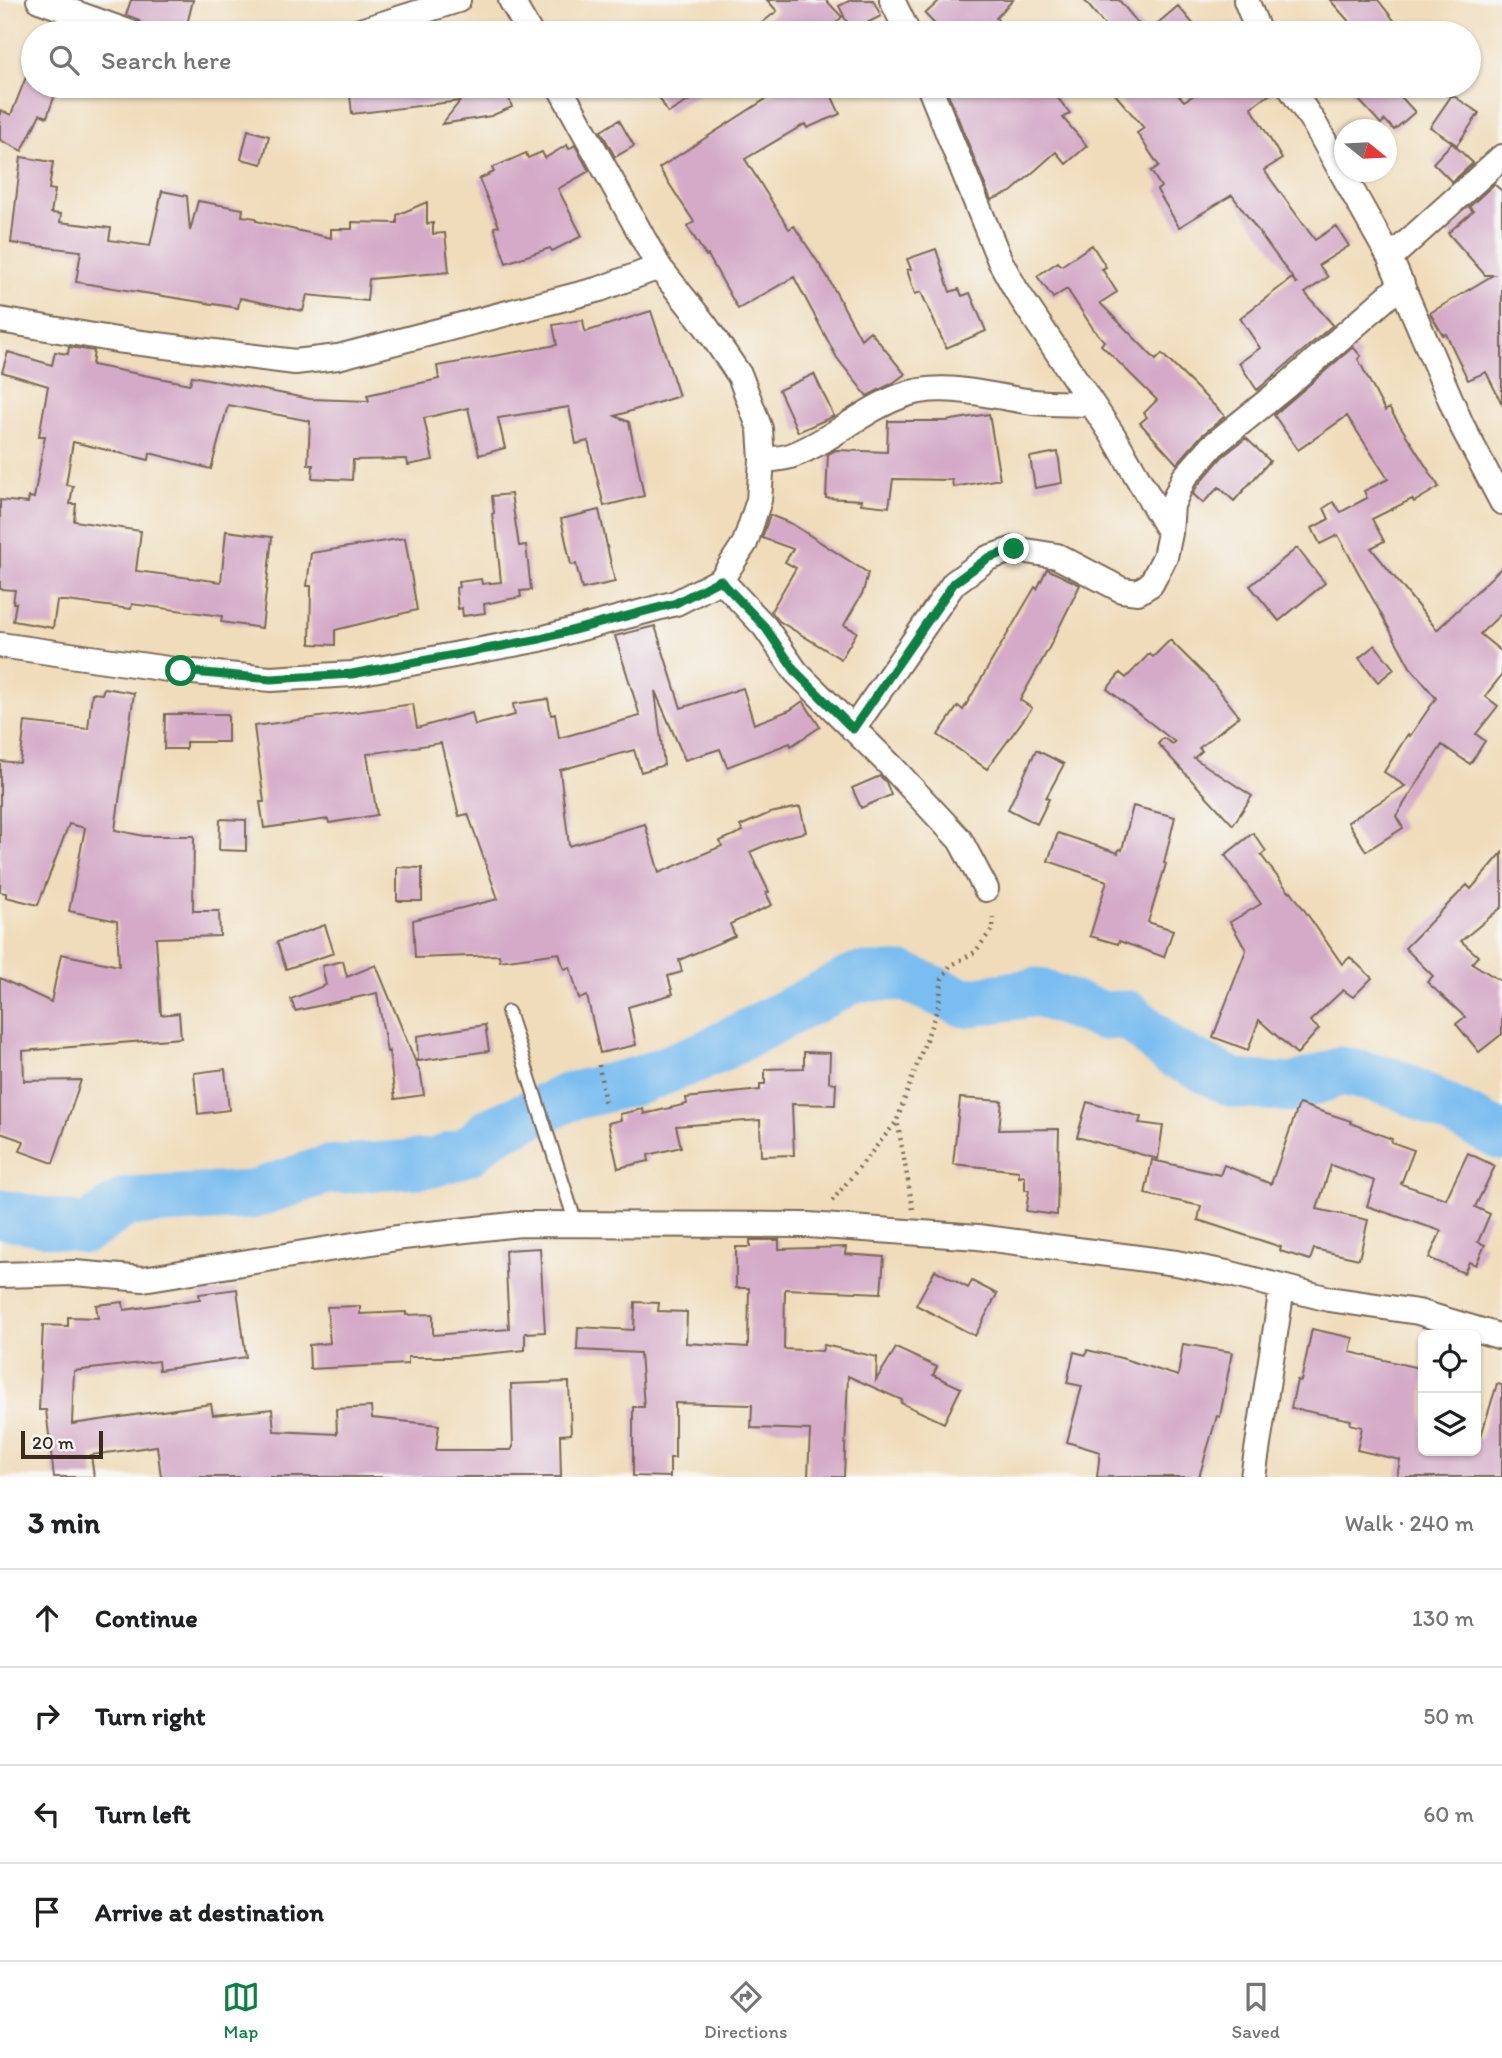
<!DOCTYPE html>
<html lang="en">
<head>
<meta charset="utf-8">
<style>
	:root { --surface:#fff; --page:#f6f6f6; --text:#202124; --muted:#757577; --line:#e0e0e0; --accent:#0b8043 }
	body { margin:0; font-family:Itim,sans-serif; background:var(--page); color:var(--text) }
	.controls { position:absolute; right:21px; bottom:21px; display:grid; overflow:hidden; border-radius:10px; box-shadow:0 2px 5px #0004 }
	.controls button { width:63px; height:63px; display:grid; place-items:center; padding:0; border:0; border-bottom:2px solid var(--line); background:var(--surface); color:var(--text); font:35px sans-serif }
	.compass { position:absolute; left:1334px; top:119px; width:63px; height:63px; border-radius:50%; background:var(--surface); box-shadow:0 2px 5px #0004; rotate:108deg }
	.scale { position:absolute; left:21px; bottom:18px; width:82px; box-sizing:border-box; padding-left:7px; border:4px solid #3b2a1e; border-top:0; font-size:19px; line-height:24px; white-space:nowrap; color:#3b2a1e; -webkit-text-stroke:5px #f6f6f2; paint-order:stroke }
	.stop { position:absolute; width:21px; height:21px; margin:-16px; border:5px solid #0b8043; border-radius:50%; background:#fff }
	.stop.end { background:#0b8043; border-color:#fff; box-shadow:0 2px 7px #0008 }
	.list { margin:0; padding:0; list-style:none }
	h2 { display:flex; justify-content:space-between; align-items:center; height:91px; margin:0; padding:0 28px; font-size:30px }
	h2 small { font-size:23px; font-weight:400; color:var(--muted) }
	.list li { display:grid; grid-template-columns:46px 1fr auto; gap:21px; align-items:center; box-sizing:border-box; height:98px; padding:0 28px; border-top:2px solid var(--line) }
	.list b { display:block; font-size:26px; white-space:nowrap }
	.list em { font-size:23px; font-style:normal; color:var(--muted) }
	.icon { flex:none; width:38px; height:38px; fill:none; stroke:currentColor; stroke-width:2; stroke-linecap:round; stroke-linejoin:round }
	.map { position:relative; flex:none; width:1502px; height:1477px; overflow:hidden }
	.search { position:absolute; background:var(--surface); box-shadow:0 2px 5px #0004; left:21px; right:21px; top:21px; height:77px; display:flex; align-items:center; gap:18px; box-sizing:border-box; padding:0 24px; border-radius:38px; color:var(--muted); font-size:26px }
	.sheet { height:483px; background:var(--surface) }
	nav { display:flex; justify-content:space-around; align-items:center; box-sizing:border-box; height:98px; border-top:2px solid var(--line); background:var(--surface); font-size:19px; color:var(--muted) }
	nav a { display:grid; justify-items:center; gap:4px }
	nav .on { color:var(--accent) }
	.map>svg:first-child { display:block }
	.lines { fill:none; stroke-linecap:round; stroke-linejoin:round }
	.river { stroke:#7abdf0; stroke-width:49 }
	.building { fill:#d4aac8 }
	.service-casing { stroke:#7a6855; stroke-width:16 }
	.minor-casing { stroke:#7a6855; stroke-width:28 }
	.path { stroke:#7a6855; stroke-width:4.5; stroke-dasharray:2 5; stroke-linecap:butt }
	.service { stroke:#fff; stroke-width:12 }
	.minor { stroke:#fff; stroke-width:24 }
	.route { stroke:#0b8043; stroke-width:9 }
</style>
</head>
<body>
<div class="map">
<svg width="1502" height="1477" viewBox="0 0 1502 1477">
	<rect width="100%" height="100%" fill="#f6f6f2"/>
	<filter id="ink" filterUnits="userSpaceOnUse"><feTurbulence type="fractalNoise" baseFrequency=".0143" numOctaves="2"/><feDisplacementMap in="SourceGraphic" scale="14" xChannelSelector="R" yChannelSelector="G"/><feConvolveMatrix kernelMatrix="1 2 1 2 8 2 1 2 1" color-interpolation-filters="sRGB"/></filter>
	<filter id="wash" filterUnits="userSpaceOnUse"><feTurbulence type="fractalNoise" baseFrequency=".00686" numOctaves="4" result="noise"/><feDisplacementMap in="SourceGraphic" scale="28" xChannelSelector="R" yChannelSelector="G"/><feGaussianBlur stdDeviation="1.57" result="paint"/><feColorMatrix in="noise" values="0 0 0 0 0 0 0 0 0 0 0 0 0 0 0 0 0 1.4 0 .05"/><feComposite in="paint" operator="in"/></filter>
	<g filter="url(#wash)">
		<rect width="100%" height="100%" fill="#f0dcba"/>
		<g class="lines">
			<path class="river" d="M0,1214l86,15 40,-27 125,-7 75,-25 107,-7 36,-12 21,-19 79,-35 71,-17 67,-26 150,-77h47l61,26 72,-11 66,24 25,-1 43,37 65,32 57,4 49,-17 53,12 107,53"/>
		</g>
		<g id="blocks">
			<path class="building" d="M131,0h62l-8,33h-10l-32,-8 -6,-6 -11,-4z
				M767,0h59l16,17 -17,16h-76l28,-22z
				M851,0h22l8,16 -30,15 -12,-25z
				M940,0h73l-17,18 13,15h-66l-18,-19z
				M1084,0h35l27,33 32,-27 23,27h-90z
				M1330,0h48l26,33h-45z
				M26,77l7,3v6h15l9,3 -10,28 -7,-3 -18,37 -22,-11v-30l11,5z
				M349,86h113l1,10 8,-10h33l8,21 -21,9 -49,8 18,-23 -108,13z
				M653,86h60l-45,27z
				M786,86h41l13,28 -33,14 -2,-4 -60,35 44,70 5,-3 33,50 34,63 9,-8 35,43 -12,9 -26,13 -30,-38 -43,-81 -56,32 -30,-54 -2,1 -19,-30 7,-4 -35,-54z
				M945,86h103l22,27 -7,5 24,28 -21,18 -10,-12 -45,40 -20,8z
				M1108,86h63l13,15 25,-15h65l1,5 -24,16 31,52 -18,11 51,70 21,-14 13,20 -30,19 9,12 -23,16 28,32 -76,65 -18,-27 21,-15 -20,-30 52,-40 5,6 -65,-89 -53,32 -22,-37 4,-3 -10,-16 8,-5 -22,-33 7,-5z
				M1346,86h45l24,26 -21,18 -9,-10 -4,4z
				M1452,95l27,18 -22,32 -27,-18z
				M619,120l15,26 -19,11 -14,-26z
				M248,130l21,6 -7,28 -21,-5z
				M1452,143l21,20 -21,19 -19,-19z
				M567,145l2,4 6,-4 14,26 -31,18 24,47 -30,15 -2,-3 -44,15 -12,-36 5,-1 -20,-47 15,-7 -2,-4 34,-15 2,5 14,-6 3,6z
				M21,157l32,5 -4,27 6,1 -4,23 10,1 -1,8 51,6 -2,12 41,6 12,-55 25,5 3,35 8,-30 45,8 -1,7 14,2v3l75,17v-9h21v-7l45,1v-8l30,-13v22l6,-1v11l12,-1 4,39 -80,7 -2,22 -60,-6 -4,16 -63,-13 -2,10 -162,-26 5,-31 -70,-8z
				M1494,184l8,7v213l-16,-32 -18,8 -22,-46 -3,1 -13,-22 63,-38h-8l-37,-42 25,-22 -4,-4z
				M1092,245l14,22 -4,2 15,23 -17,11 56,57 6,-6 63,62 -24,20 -24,28 -37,-41 7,-6 -3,-4 13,-13 -56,-55 3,-4 -10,-11 -27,-41 -14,9 -16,-22 21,-14 3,4z
				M936,249l14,43 9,-3 3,7 8,-3 16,38 -40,17 -25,-56 -6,2 -8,-24 4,-1 -4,-10z
				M651,311l28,85 -64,20 14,6 15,74 -40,10 -16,-65 -12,3 -7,-37 -71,11 7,30 -26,7 -11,-47 -44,10 9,42 -25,5 -1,-6 -54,1 -1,20 -40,-2 1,-13h-5l2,-44 -82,-16 -17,64 -61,-16 -1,7 -76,-18 -7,43 7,1 -3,18h6l-2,17 67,10 -5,40 85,11 5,-51 46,6 -10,91 -41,-6 1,-6 -90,-12 -1,5 -65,-8h-9l-4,27 -40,-7 3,-18h-3l2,-13 -15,-1v-89l28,3 1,-6 5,1 11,-62h-6l9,-50 -46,-14 6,-20 44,13 3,-13 13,2 1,-7 25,4 -2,14 98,19 2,-8 118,23 59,2 -2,-6 72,-16 -2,-13 120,-21 -4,-20 30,-5 2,12z
				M1353,347l8,9 -3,3 27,52 4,-3 50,79 -25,15 -2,-3 -40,20 12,22 -13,7 66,82 65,-63v46l-22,21 22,18v23l-17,21 13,10 -22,28 9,7 -15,23 -28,-19 -46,71 7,12 -37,23 -18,-29 57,-36 -21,-14 24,-38 2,2 26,-38 -26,-31 -72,-132 -18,9 -8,-16 17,-9 -5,-11 9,-6 8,10 26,-14 -3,-7 24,-12 -41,-63 -49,34 -24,-35z
				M814,374l20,42 -36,16 -19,-42z
				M989,414l11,65 -47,8 -1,-7 -59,-1 -4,28 -28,-3 1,-4 -36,-2 2,-44 8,-4 51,2 1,-31h58z
				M1246,438l24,23 -36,40 -15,-14 -16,16 -10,-9 4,-8 25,-29z
				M1058,452l4,31 -27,5 -5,-31z
				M511,494l8,52 7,-1 5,45 -11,1 1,6 -37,7 1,9 -22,3 -1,-8 -4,1 -2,-21 3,-1 -1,-5 23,-3 1,5 19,-2 -5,-48h-1l-3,-20 2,-1 -2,-17z
				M599,510l16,72 -33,7 -6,-25 -5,1 -10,-46z
				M770,515l22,9 76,49 -5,19 -19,33 13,7 -16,27 -62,-38 -8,-10 25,-43 -11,-6 8,-13 -31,-11z
				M405,538l12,72 -82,20v15l-25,-1 1,-58h-4l4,-33z
				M1297,548l28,35 -46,38 -29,-35z
				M1047,569l33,16 -31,63 -29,52 12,8 -45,61 -49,-34 20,-29 5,4 72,-123 2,2z
				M655,626l26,82 62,-20 11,36 36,-14 13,-9 17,26 -29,19 -1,-3 -63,24 -7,-18 -35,11 -30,-69 9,74 -23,7 -7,-22 -74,20 9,76 76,-22 14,49 63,-27 -2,-5 23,-10 -3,-5 30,-13 30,-6 6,25 -24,6 -32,14 19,40 -3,1 6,12 -42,19 5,12 -56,24 3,12 -14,4 5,18 -45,13 8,38 -36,8 -13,-57 -8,3 -9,-32 -6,2 -5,-16 -59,8 -1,-6 -84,3 -2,-38 85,-21 -30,-85 -9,2 -18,-73 -74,11 10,61 -48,8 -1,-4 -64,9 -4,-26h4l-10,-76 159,-22 4,24 55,-15 3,12 40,-10 -2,-11 35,-5 3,16 4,-1 4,24 81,-22 -25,-80z
				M1170,640l43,43 26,33 -40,32 3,3 -8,7 58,38 -19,29 -75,-81 5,-6 10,6 2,-2 -68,-53 13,-16 6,5 23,-24 4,3z
				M1375,645l19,24 -16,13 -19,-24z
				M104,688l30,5 -19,137 29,6h50l-1,75h26l1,25 -64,2 5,77 18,-2 2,25 -158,13 1,30 57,-1 -28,83 -33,-12 4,-10 -24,-8v-155l51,24 10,-48 58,12 -2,-45 -48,-10 16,-83 -16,-4 -31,81 -32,-8v-4l-6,-1v-131l20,2 5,-41 63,7 4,-36 10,1z
				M165,714h63v28h-42v7h-22z
				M1036,750l28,14 -18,34 3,1 -12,25 -29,-15z
				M880,776l6,6 5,13 -30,13 -9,-20z
				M1133,806l42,11 -11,46 2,1 -18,58 25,8 -9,27 -45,-16 -1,3 -28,-8 17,-55 -59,-20 10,-28 60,20 1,-4 3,1z
				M220,819l26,1v31l-27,-1z
				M1253,833l13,18 -5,4 28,37 2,-1 51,73 8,-7 22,21 -19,19 -10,-7 -33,31 9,8 -22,25 -38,-34 -11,30 -35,-13 33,-87 -16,-28 31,-18 -36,-49z
				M1502,853v54l-41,34 17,15 -6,7 30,19v52l-23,18 -23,-28 9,-7 -38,-35 6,-6 -28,-28 62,-63 4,4z
				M397,867l25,1v33h-25z
				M325,925l9,28 -48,16 -9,-27z
				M343,961l4,16 29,-12 45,110 3,20 -29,4 -6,-48 -2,1 -10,-59 -82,18 -4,-12 35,-14 -4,-19z
				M485,1025l4,26 -71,10 -1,-25z
				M804,1052l26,1 -1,29 7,1 -1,22 -43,-1 2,51 -33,1 -1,-36 -84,6 5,21 -33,8 1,6 -31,7 -10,-45 13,-3 -1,-6 23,-5 1,5 43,-10 -1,-6 74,-8v-6h5v-15l39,-1z
				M225,1069l4,41 -31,4 -4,-41z
				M960,1098l42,3 -3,29 60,-1 -2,86 -31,-4 3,-21h-4v-14l-6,1v-6l-66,-7z
				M1087,1102l54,15 -2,6 24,3 -5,33 -81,-22z
				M1299,1104l52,17 -1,2 42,16 -1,3 23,8 -13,34 45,15 22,-46 27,13 -20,41 15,7 -12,28 7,3 -9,20 -7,-3 -5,11 -35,-15 12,-27 -74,-25 8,-25 -44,-16 -14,44 51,11 -9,39 -45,-10 -4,11 -30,-9 1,-4 -83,-27 3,-14 -56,-12 7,-34 68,15 4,-10 47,19z
				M750,1240h29v9l67,-2 -1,7 39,3 -3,36 -96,-4 -1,60 38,2 2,-6 53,12 -1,23 20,-32 41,19 -4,8 28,13 -17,35 -43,-20 1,-3 -54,-24 -4,101h-36l2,-47 -59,-2 1,-23 -77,-2v55h-5v19l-37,-1v-69h11l-4,-54 -63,-3 1,-23 56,3 1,-28 24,1 -1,8 29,1 -1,31 62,4 1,-59h-13v-41h14z
				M540,1248l5,84 -20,1v17l-71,7h-46v7l-98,5 -1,-24 21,-2 -3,-36 33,-1v8l46,-2v3l27,-1v21l76,-6 -4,-79z
				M935,1270l33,18 4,-7 25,13 -22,42 -59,-31z
				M237,1289l9,68 -87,13 -1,-9 -84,10 -2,53 139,-20 2,11 59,-6 2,22 63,3 -1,-25 35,-2 1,11 67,7 -3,25h75l2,-3 -2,-63 58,-2 2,52 -11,1 1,42h-400l-4,-31 -66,9 3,22h-40l-8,-67h-7l4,-85 25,1v-9l30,1 -2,-13 27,-3 1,8 76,-11 -1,-5z
				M1312,1329l41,9 -3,14 73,17v82h53v-13l4,1 17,-55 5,1v92h-105l3,-17 -43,-10 5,-23 -12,-3 1,-4 -60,-12 6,-28 4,1z
				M1183,1344l49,8 -12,65 -3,-1 -18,61h-102l3,-25 -33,-10 15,-56 -15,-3 7,-31 12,3 1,-5 34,8 57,18z"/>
		</g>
	</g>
	<g filter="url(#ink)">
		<use href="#blocks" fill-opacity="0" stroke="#7a6855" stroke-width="2"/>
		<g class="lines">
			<defs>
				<path id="service" d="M508,1012l68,212"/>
				<path id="minor" d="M39,0l92,33
					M511,0l19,33
					M892,0l16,33
					M1246,0l13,33
					M354,33l104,-33
					M929,86l71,175 16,29 98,147 56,96
					M1289,86l25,37 76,135 71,166 41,78
					M1390,258l112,-101
					M0,320l117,20 178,22 43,-5 262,-68 59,-22
					M762,460c10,-1 22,-1 31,-5 39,-15 70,-45 108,-59 43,-16 90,1 132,6 20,2 40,1 59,2
					M721,580l44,47 31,45 96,95 68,73 26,49
					M0,645l182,26 89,8 81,-5 188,-35 136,-36 45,-23 24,-37 14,-43 3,-40 -2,-31 -20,-53 -35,-51 -46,-58 -100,-181
					M853,729l101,-146 34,-25 26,-9 43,7 65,34 16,2 13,-8 14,-27 5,-24 2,-28 12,-27 28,-32 73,-59 117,-103
					M0,1275l75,-2 68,6 260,-42 117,-13 288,1 170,12 198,26 51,10 102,26 89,13 84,25
					M1253,1477l29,-189"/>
			</defs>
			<use href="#service" class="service-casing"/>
			<use href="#minor" class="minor-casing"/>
			<path class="path" d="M599,1065l6,40
				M832,1201l65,-80
				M913,1209l-16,-89 42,-116 3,-25 8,-13 25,-14 18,-24v-14"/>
			<use href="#service" class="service"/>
			<use href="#minor" class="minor"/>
		</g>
	</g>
	<g class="lines" filter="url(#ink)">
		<path class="route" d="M181,671l90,8 81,-5 188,-35 136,-36 44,-23 45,47 31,45 57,57 101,-146 34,-25 26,-9"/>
	</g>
</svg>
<div class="controls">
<button><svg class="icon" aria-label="locate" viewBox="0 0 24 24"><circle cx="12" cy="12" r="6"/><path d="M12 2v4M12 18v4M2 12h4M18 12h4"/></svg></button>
<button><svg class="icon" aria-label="layers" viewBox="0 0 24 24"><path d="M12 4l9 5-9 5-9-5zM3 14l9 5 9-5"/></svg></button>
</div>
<svg class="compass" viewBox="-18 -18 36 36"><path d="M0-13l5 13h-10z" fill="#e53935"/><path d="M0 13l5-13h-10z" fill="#757577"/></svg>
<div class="scale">20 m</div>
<div class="stop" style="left:181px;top:671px"></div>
<div class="stop end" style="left:1014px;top:549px"></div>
<div class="search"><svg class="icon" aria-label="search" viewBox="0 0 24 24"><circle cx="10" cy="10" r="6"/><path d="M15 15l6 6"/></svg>Search here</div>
</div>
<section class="sheet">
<h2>3 min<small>Walk · 240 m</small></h2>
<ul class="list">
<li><svg class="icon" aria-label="ahead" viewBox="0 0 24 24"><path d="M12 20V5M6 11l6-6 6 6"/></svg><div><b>Continue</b></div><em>130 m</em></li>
<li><svg class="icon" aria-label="right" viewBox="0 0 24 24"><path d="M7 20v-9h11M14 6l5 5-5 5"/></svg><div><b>Turn right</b></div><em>50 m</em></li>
<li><svg class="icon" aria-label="left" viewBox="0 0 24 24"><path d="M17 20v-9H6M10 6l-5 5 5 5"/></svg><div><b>Turn left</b></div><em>60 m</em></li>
<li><svg class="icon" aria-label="arrive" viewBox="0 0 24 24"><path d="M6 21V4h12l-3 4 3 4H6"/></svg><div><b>Arrive at destination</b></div></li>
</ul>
</section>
<nav>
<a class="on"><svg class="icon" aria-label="map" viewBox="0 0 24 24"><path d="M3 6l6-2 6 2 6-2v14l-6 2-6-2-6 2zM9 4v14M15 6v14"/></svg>Map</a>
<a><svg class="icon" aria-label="directions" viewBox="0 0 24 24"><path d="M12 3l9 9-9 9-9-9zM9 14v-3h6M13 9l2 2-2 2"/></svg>Directions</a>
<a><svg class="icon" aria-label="saved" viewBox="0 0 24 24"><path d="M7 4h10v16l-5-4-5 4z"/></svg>Saved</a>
</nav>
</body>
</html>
